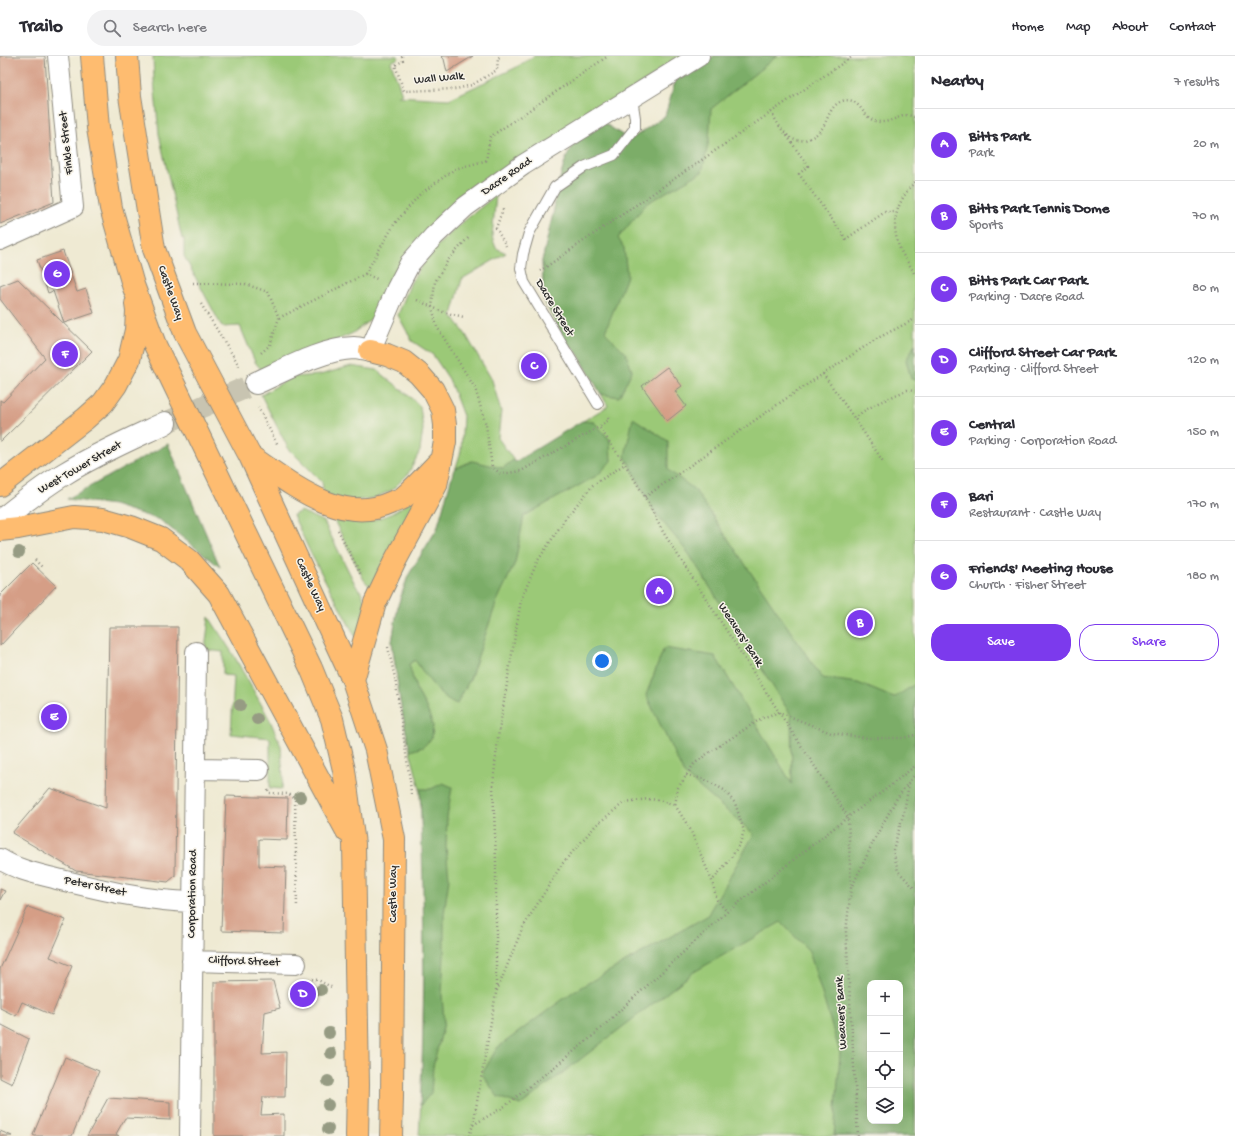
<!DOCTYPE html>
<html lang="en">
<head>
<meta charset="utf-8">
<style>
	:root { --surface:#fff; --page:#f2f2f3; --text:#2b2b33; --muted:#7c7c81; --line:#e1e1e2; --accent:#7c3aed }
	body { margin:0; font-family:"Gochi Hand",sans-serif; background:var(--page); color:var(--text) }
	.controls { position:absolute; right:12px; bottom:12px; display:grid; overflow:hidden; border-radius:8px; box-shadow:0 4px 16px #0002 }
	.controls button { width:36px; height:36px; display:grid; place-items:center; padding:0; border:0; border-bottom:1px solid var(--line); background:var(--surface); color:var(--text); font:20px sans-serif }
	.you { position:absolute; left:602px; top:605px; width:14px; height:14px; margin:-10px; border:3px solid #fff; border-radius:50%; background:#1a73e8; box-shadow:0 0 0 6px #1a73e833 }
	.badge { display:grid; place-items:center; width:26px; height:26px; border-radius:50%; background:var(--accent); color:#fff; font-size:13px; font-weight:700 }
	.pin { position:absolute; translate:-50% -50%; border:2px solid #fff; box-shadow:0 1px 4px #0006 }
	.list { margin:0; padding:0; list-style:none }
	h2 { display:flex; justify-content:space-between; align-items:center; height:52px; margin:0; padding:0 16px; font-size:17px }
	h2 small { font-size:13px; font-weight:400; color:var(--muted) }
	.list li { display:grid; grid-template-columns:26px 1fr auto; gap:12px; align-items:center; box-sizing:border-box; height:72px; padding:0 16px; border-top:1px solid var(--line) }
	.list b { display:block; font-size:15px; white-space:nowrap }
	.list p { margin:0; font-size:13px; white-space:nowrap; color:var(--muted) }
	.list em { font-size:13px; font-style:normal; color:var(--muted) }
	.actions { display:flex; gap:8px; padding:12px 16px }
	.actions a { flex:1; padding:9px 0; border:1px solid var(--accent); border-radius:16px; text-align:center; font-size:14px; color:var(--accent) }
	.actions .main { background:var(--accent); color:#fff }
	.icon { flex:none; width:22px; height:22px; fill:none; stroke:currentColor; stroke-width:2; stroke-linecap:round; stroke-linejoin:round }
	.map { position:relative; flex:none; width:915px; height:1080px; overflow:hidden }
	header { display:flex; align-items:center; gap:24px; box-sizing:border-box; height:56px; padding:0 20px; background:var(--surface); border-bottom:1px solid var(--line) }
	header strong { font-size:19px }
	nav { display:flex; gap:22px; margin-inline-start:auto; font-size:14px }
	.search { width:280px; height:36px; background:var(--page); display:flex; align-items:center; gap:10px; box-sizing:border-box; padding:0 14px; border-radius:22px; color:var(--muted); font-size:15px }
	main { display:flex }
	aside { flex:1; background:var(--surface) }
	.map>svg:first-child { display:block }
	.green { fill:#9bc977; stroke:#637a51; fill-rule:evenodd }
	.forest { fill:#7cad68; stroke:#546c4a; fill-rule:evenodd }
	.building { fill:#d59e86 }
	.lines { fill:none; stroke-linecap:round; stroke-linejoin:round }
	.tertiary-tunnel { stroke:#c8c4b1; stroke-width:22; stroke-dasharray:22 11; stroke-linecap:butt }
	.service-casing { stroke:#8d8a7f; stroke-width:12 }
	.minor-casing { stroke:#8d8a7f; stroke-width:22 }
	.tertiary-casing { stroke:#8d8a7f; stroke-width:24 }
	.primary-casing { stroke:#8d8a7f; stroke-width:24 }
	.path { stroke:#8d8a7f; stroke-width:2.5; stroke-dasharray:1 3; stroke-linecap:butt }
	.service { stroke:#fff; stroke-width:10 }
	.minor { stroke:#fff; stroke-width:20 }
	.tertiary { stroke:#fff; stroke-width:22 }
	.primary { stroke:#febc70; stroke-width:22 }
	.tree { fill:#969b83 }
	.labels { text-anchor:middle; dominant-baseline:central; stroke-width:3; stroke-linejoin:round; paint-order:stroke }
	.street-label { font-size:12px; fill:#2b2b2b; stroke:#f7f3e8 }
</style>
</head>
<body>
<header>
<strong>Trailo</strong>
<div class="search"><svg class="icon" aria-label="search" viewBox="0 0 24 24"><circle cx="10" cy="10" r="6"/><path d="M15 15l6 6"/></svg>Search here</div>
<nav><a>Home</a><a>Map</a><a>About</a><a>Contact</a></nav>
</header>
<main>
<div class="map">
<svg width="915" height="1080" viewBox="0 0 915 1080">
	<rect width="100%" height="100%" fill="#f7f3e8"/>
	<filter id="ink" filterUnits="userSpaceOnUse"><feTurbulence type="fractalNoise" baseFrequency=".025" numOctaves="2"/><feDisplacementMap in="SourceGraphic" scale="8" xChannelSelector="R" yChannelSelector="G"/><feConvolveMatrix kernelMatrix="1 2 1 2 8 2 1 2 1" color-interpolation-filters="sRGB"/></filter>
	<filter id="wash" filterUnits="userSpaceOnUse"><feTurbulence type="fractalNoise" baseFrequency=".012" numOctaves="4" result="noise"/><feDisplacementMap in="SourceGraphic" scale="16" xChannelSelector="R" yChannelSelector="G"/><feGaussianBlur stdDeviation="0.9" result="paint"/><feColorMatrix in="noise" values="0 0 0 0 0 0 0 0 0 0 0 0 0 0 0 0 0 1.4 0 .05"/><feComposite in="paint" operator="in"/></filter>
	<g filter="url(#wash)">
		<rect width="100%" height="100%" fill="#efead3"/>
		<path class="green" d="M153,0h245l1,2 -8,4 11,32 -5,2 52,3 66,-31 19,-12h151l-191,121 -119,139 -22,17 -89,40 -9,-11 -15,-36 -18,1 -38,-71v-18l-2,1 -23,-105 -5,-53z
			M714,0h201v1080h-496l4,-70 1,-173 -4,-104 -10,-38 -10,-50 -8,-59 6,-37 10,-29 29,-47 24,-78 2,-35 -14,-37 -16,-24 -21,-14 -14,-26 13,-33 20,-30 27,-26 38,-31 -4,42 4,11 10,5 -44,26 -10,36 14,20 26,45 9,31 -3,27 17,24 93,-56 -30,-52 -11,-11 -23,-42 -2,-40 12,-51 2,-18 10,-34 38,-35 26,17 35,-24 11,-37zM870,927h30v138h-30z
			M351,310l26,4 24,19 19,17 3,23 -3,22 -12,23 -16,16 -18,8 -29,4 -21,-7 -2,-13 -34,-34 -27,-53 31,-18 28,-2z
			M423,430l-51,103 -8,-9 -30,-60c28,4 53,1 74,-18 5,-4 10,-11 15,-16z
			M301,455l23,11 32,64 6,7 3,10 -3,46 -51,-95 -18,-39z
			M209,561l24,37 37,66 11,26 2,32 -1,11 -12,-1v-50l-39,-4 3,-58 -11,-1v-23l-18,-2z"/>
		<path class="forest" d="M714,0h63l-66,53 -2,31 -7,32 -55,31 -29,35 6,10 3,28 -22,56 21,21 6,18 -13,26 -18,-3 -23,-40 -11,-11 -23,-42 -2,-40 12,-51 2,-18 10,-34 8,-14 30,-21 26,17 35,-24 11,-37z
			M915,288v36l-4,-1 -5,-19 6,-10z
			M633,362l35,23v29l27,20 127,188 36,5 36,15 21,-14v452h-81l6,-83 -31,-102 -28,-29 -87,50 -173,133 -23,-8 -16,-23 15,-26 77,-57 133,-75 47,-82 -70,-60 -38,-79 18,-47 51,8 77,128 -1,-69 -102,-161 -35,-43 -29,-55zM870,927h30v138h-30z
			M582,365l12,1 16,18 1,21 -13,14 -74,41 -9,47 -18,38 -27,78 -13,25c-17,-6 -32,-29 -42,-44l-6,4 7,25 10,18 7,18 -1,13 -9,9 -13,4 -10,-50 -8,-59 6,-37 10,-29 29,-47 17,-60 18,-8 31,7 10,-8 2,2z
			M168,388l52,123 -60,-47 -47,-15 -46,-6z
			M443,727l9,4 -5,31 -1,29 3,31 -5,36v42l-2,39 2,28 -11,44 -2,26 -11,13c6,-105 4,-211 0,-317h11z"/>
		<g id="blocks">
			<path class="building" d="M0,0h45l9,146 -54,22z
				M441,0h32l-26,16 -3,-13z
				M63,195l14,41 9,-3 8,24 -30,10 -11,-32 -5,2 -11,-33z
				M18,223l74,72 -92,91v-42l3,2 42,-44 -45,-59v-13z
				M667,311l15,19 -7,5 11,15 -19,15 -25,-35z
				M32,507l24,23 -56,60v-51z
				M109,571h69l-3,249 -7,6 -92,-11 -64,-38 38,-45 56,20z
				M226,740l62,2 -1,42 -28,-1v27l27,1 -2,66 -63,-2z
				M0,833l5,2 -5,9z
				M28,851l38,13 -16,37 22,9 -20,49 -30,-13 -6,14 -16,-8v-39z
				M273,925l7,27 -15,4 -3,41 24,-1 -1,45h-22l-2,18 23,-1v22h-70v-154z
				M0,968l29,15 -17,45 -12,-6z
				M65,1001l34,14 -27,65h-37l-2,-1z
				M108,1042l62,4v18l-45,-2 -9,16 3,2h-32z
				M0,1075l12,5h-12z"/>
		</g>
	</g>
	<g filter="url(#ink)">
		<use href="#blocks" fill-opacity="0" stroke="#8d8a7f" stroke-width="1"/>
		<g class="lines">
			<path class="tertiary-tunnel" d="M165,367l91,-40"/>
			<defs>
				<path id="service" d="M598,348l-74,-122 -3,-14 2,-14 6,-21 26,-46 29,-20 30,-12 21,-27v-10l-3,-20"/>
				<path id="minor" d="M0,184l73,-33 -15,-151
					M370,295l27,-63 13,-25 24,-27 31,-29 58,-42 176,-109
					M195,713l64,1
					M0,803c17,11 38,15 57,20 45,11 90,22 136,23
					M192,905l104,3
					M190,1080l5,-374 1,-110"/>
				<path id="tertiary" d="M256,327c29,-13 66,-34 98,-35 5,0 11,2 16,3
					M0,465c21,-17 41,-33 64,-47 32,-20 67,-35 101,-51"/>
				<path id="primary" d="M92,0l6,72 13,80 22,77 22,60 156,323 21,51 12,51 10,74 4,241 -1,51
					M127,0l3,40 24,153 31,84 65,123 103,224 23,70 18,89 -2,258 -1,39
					M250,400c39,26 90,70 140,47 4,-2 10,-3 14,-6 13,-11 25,-25 37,-37
					M0,429l85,-66 18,-16 13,-18 13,-25 7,-30 1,-19 -1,-7
					M0,474l18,-2 56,-11 29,2 28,8 30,12 28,21 30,34 128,237
					M353,624l22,-77 20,-42 41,-76 9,-43v-17l-2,-15 -10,-20 -14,-16 -15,-12 -17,-7 -17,-4"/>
			</defs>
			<use href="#service" class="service-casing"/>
			<use href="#minor" class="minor-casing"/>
			<use href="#tertiary" class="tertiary-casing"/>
			<use href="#primary" class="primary-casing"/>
			<path class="path" d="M402,0l1,5 -8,4 9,26 52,-2 16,-4 25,-15 1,-12 3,-2
				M771,56c5,8 9,17 16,23 11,11 28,4 36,-8 6,-10 7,-21 19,-26 16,-5 20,13 29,18 12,7 21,0 32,-3 4,-2 8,0 12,1
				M787,80l21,30 -9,8 47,65 39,-27h11
				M486,105l4,-24 118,-81
				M915,126c-19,20 -26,43 -14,69 4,9 11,15 14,25
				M503,153l-7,19 10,18
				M468,182l-20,22 -13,22 -3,25 5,20 38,61 11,37 6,42 9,7 20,-3 78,-44
				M540,215l313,-215
				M365,218l30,-51 25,-29 35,-25 33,-9
				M193,227l52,1 23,8 11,26 -9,27 -9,8
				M417,244l26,12 21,5
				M201,248l33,53 5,9
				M279,262l86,-44 12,5
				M823,318l32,45 29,44
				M258,351l17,33 3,5
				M608,362l1,2 -10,7 26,37 20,33 18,35 116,180 69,105 3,71
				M855,363l7,-7 16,-9 29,-13 8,1
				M645,441l139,-97 39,-26 55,-36 37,-19
				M338,474l23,45
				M35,504l7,7
				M388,591l7,31 15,103 1,13
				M686,719l18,4 20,11 11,13 9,28 -4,12 -9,15 -19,23
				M909,727l-5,29 -11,38 5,21 17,18
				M268,734l1,3 20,1 6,5 2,109
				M675,749l15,24 22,52 5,19 10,12
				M312,923l6,1 15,8
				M496,934v-129l-3,-76 5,-48 23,-137 16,-38 28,-43 28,-34 32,-21
				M473,1069l32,-19 83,-66 139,-128 121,-95 38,-28 29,-23
				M469,1080l4,-11 23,-132 26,-64 40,-65 34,-39 29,-23 23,-3 11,1 16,5 3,-17 16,-24 13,-10 55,-36 17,-6 52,21 36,5h36l12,-3
				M858,1080l-12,-204 5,-44 11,-22 12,-26 23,-42 18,-24"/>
			<use href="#service" class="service"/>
			<use href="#minor" class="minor"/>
			<use href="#tertiary" class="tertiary"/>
			<use href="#primary" class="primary"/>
		</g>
		<g class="tree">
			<circle cx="19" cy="496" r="6"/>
			<circle cx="240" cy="649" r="6"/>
			<circle cx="257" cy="663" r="6"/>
			<circle cx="300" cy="741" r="6"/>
			<circle cx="321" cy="934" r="6"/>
			<circle cx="329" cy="977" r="6"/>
			<circle cx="331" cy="997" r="6"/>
			<circle cx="328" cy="1025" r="6"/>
			<circle cx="328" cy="1049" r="6"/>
			<circle cx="328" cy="1073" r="6"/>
		</g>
	</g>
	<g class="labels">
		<g class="street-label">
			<text transform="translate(439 23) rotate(-5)">Wall Walk</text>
			<text transform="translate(67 87) rotate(-96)">Finkle Street</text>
			<text transform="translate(507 121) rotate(-35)">Dacre Road</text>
			<text transform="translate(170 237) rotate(70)">Castle Way</text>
			<text transform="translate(554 252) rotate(59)">Dacre Street</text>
			<text transform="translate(80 412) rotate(-30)">West Tower Street</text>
			<text transform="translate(310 529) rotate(65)">Castle Way</text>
			<text transform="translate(740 579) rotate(57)">Weavers' Bank</text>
			<text transform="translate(95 831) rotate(12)">Peter Street</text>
			<text transform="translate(193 838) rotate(-89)">Corporation Road</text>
			<text transform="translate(394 838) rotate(-90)">Castle Way</text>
			<text transform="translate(244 906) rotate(2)">Clifford Street</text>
			<text transform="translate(842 957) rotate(-93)">Weavers' Bank</text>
		</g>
	</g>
</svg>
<div class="controls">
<button>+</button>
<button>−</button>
<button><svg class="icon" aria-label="locate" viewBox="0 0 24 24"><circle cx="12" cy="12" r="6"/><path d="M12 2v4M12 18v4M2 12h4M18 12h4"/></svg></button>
<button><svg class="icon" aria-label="layers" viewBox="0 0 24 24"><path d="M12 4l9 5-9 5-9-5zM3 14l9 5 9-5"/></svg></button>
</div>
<div class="you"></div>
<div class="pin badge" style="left:659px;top:535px">A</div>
<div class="pin badge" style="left:860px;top:567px">B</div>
<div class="pin badge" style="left:534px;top:310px">C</div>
<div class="pin badge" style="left:303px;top:938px">D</div>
<div class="pin badge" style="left:54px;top:661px">E</div>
<div class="pin badge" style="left:65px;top:298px">F</div>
<div class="pin badge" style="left:57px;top:218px">G</div>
</div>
<aside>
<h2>Nearby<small>7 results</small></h2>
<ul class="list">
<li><span class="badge">A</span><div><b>Bitts Park</b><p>Park</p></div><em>20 m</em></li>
<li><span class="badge">B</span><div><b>Bitts Park Tennis Dome</b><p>Sports</p></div><em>70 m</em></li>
<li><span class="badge">C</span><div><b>Bitts Park Car Park</b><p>Parking · Dacre Road</p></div><em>80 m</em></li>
<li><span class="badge">D</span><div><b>Clifford Street Car Park</b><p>Parking · Clifford Street</p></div><em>120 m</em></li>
<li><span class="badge">E</span><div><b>Central</b><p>Parking · Corporation Road</p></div><em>150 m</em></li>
<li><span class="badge">F</span><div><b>Bari</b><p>Restaurant · Castle Way</p></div><em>170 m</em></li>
<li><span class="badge">G</span><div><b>Friends' Meeting House</b><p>Church · Fisher Street</p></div><em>180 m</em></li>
</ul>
<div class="actions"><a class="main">Save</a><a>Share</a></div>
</aside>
</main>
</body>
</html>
